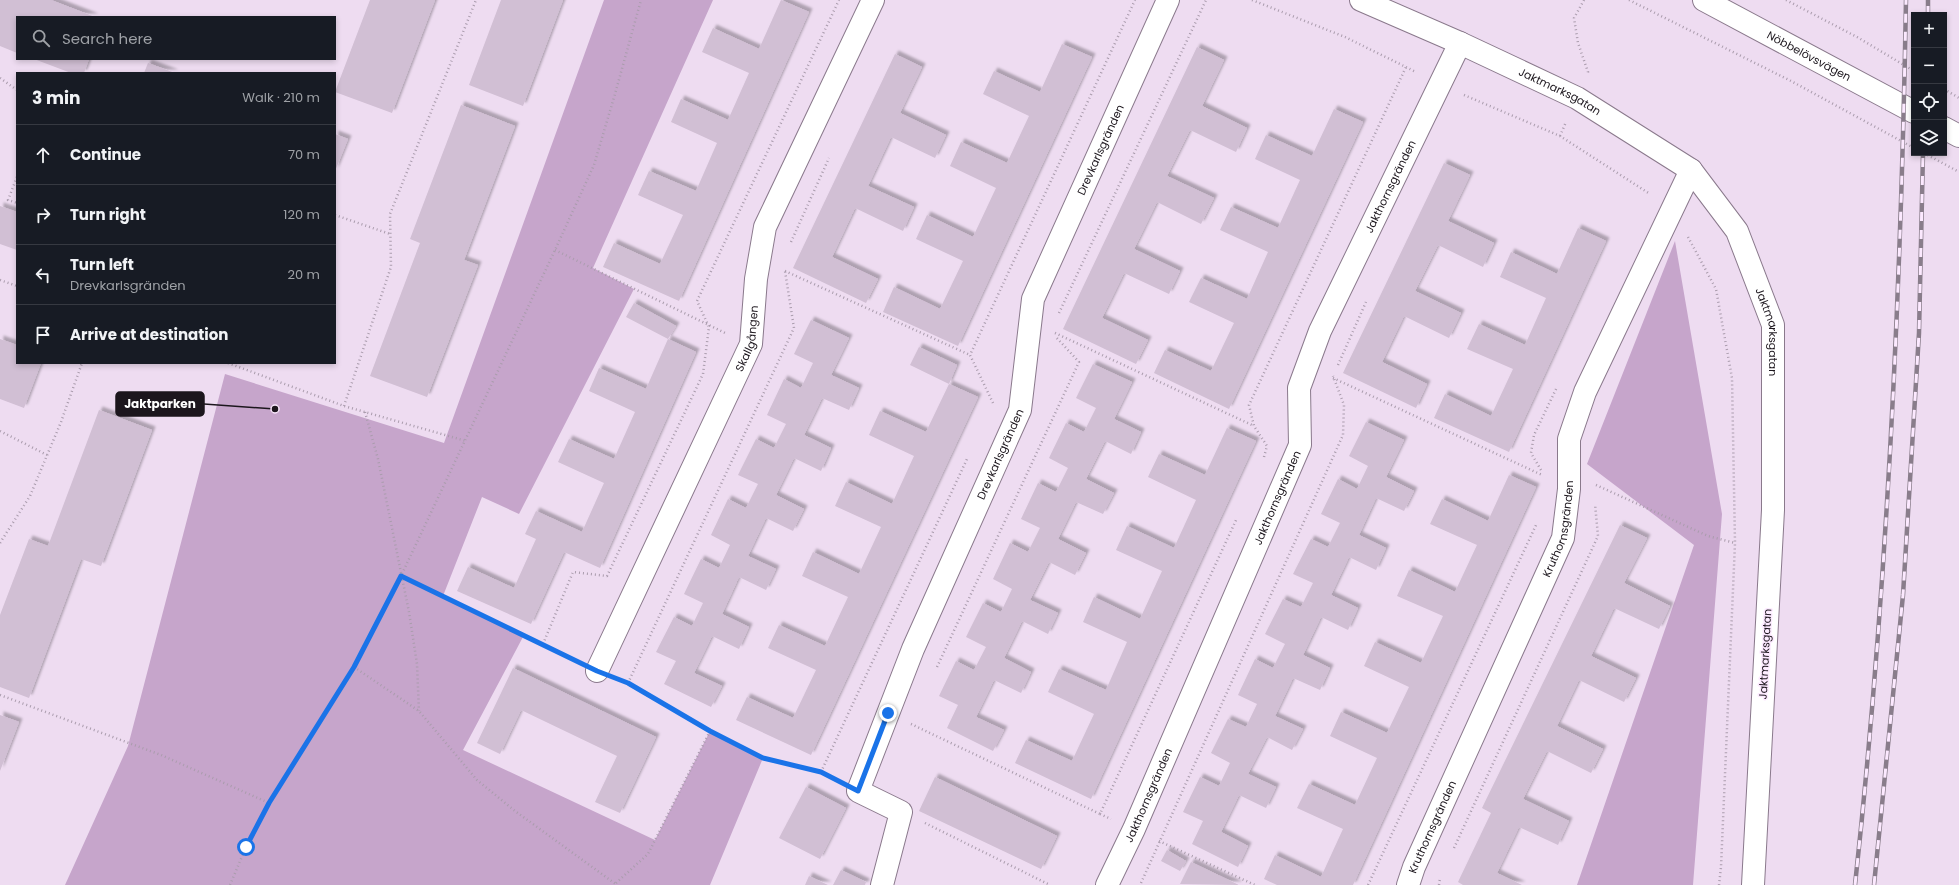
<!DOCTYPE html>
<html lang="en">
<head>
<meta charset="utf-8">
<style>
	:root { --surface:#171b24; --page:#20242c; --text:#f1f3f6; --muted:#9ea1a6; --line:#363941 }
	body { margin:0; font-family:Poppins,sans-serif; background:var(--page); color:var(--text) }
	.controls { position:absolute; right:12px; top:12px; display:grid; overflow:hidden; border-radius:0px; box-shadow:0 2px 6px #0003 }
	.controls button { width:36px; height:36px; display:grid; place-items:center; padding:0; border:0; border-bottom:1px solid var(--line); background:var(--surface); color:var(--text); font:20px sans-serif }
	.stop { position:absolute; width:12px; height:12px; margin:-9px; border:3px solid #1a73e8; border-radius:50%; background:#fff }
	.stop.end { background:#1a73e8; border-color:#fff; box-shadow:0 1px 4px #0008 }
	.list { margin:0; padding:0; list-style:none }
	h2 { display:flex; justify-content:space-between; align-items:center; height:52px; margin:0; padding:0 16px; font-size:17px }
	h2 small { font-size:13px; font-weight:400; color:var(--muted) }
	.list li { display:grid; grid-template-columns:26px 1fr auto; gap:12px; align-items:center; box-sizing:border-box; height:60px; padding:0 16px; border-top:1px solid var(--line) }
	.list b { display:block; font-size:15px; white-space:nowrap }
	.list p { margin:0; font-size:13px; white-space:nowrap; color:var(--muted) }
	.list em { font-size:13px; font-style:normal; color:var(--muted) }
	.icon { flex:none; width:22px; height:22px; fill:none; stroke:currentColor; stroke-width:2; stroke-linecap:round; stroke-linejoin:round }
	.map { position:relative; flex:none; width:1959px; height:885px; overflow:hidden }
	.search { position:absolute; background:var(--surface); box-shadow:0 2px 6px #0003; left:16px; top:16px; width:320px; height:44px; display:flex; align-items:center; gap:10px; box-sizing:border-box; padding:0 14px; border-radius:0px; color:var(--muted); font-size:15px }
	.panel { position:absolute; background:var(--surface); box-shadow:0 2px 6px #0003; left:16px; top:72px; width:320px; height:292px; border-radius:0px }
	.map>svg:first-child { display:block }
	.green { fill:#c6a5cb }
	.building { fill:#d1bfd4; filter:url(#shadow) }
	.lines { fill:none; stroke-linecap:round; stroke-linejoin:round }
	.street-casing { stroke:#8a798c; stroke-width:24 }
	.secondary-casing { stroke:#8a798c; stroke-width:24 }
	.path { stroke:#aa9cad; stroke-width:2.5; stroke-dasharray:1 3; stroke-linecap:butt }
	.street { stroke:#fff; stroke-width:22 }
	.secondary { stroke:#fff; stroke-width:22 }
	.rail-casing { stroke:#897d8b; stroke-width:4.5 }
	.rail { stroke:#fce9ff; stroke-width:3; stroke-dasharray:9; stroke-linecap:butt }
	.route { stroke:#1a73e8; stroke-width:5 }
	.labels { text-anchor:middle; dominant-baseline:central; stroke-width:3; stroke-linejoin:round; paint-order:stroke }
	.street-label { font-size:11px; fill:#1c161d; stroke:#fce9ff }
	.leader { fill:none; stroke:#1c161d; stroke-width:1.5 }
	.callout-dot { fill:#1c161d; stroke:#fce9ff; stroke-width:1.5 }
	.callout { fill:#1c161d; stroke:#1c161d; stroke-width:1.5 }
	.callout-label { font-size:12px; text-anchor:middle; font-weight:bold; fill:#fff }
</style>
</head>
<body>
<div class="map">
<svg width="1959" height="885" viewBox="0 0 1959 885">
	<defs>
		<filter id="shadow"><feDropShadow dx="3.5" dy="-3.5" stdDeviation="1" flood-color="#0004"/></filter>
	</defs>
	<rect width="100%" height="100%" fill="#eedcf1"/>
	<path class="green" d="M604,0h109l-120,268 41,21 -115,225 -37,-17 -39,99 81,39 -61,115 192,90 55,-109 53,27 -53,127h-645l63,-139 97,-372 219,69z
		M1675,241l47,273 -29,371h-116l117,-340 -107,-81z"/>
	<path class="building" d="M0,0h51l44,17h-78v36l-17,-7z
		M370,0h65l-43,113 -57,-21z
		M501,0h62l-40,106 -54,-21z
		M781,0l28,12 -130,289 -76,-34 11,-24 46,21 23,-49 -45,-20 11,-24 47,20 21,-48 -46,-21 10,-23 47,21 21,-47 -47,-21 11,-24 46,21z
		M1062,44l30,13 -134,289 -75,-34 11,-25 46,22 23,-48 -47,-22 11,-24 46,22 23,-49 -46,-22 11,-24 46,21 22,-47 -46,-22 11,-23 46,21z
		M1197,47l27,13 -22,46 45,22 -11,24 -46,-22 -23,46 47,22 -13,26 -44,-22 -23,47 46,22 -11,23 -45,-21 -22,45 46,22 -12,24 -73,-35z
		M895,54l27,13 -22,46 46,22 -11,23 -44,-21 -23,49 46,21 -11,24 -48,-23 -23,49 46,22 -12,24 -73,-35z
		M34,59h55l-5,14h-13z
		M148,63l27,10h-31z
		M461,105l54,21 -51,134 14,5 -51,132 -57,-21 50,-133 -10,-4z
		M1334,109l29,13 -134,287 -75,-36 11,-23 46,21 23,-48 -45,-21 12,-24 46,21 21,-47 -48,-22 11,-23 47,21 22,-48 -45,-21 11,-24 46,21z
		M335,134l13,5 -13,32z
		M1444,163l26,12 -22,46 46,22 -11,24 -45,-22 -23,46 46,22 -12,25 -45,-22 -22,46 45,22 -11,24 -73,-35z
		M0,206l17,6v38l-17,-6z
		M1578,228l28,13 -97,211 -75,-34 11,-24 46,22 22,-47 -46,-20 12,-25 46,21 21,-47 -46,-21 11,-25 46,22z
		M634,303l42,23 -8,13 -42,-22z
		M811,320l38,18 -18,37 28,13 -10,22 -27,-12 -18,37 27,13 -10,23 -27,-13 -18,37 28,14 -11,22 -27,-13 -18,38 28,13 -10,21 -27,-13 -17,37 27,13 -10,22 -27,-13 -18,37 28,13 -11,21 -47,-23 12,-23 -20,-9 18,-35 18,9 11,-23 -19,-9 17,-35 18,9 11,-23 -19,-10 17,-36 18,9 12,-24 -20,-9 18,-36 18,9 12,-24 -19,-9 17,-36 17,9 12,-25 -19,-9z
		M0,339l17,6v18h24l-17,45 -24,-9z
		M668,339l28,13 -96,216 -36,-16 -33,72 -74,-33 11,-24 46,21 22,-49 -11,-5 11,-23 46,21 22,-49 -46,-21 11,-23 45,20 21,-47 -46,-21 10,-23 47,21z
		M919,347l38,18 -8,19 -39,-19z
		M1093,364l39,18 -18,37 27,13 -10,22 -26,-13 -19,38 28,14 -11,21 -27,-12 -18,37 28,14 -11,22 -26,-13 -19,38 28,13 -10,21 -26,-13 -18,37 27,14 -10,21 -27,-13 -18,37 28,13 -11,21 -46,-23 11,-23 -19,-9 17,-35 18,9 12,-23 -20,-10 17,-34 18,9 11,-23 -19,-10 17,-36 18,9 12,-24 -19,-9 17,-36 18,9 12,-24 -19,-10 17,-35 18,9 12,-24 -20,-10z
		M949,384l29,13 -167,358 -75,-35 11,-23 46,21 23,-48 -48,-22 11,-23 46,21 23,-49 -46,-21 11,-24 46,22 22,-47 -46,-21 11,-24 46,22 22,-48 -45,-21 11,-24 46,21z
		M99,410l53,20 -51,136 -20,-7 -52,139 -29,-11v-72l29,-76 19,7z
		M1366,422l38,18 -18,37 28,14 -10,20 -28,-13 -17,37 27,13 -10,22 -27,-13 -18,38 27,13 -10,22 -27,-13 -18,38 27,13 -10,22 -27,-12 -18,38 28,13 -11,21 -25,-13 -19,37 28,13 -10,21 -27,-13 -18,37 27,14 -10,21 -46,-23 11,-23 -20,-9 17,-35 19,9 11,-23 -19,-10 17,-34 18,8 11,-23 -19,-9 17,-36 18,9 12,-24 -20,-10 18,-35 18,8 12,-24 -20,-9 18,-35 17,8 12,-24 -19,-9 17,-35 19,10 11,-23 -19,-10z
		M1227,428l29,13 -165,358 -76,-36 11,-23 46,21 22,-47 -46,-22 11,-23 47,21 21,-48 -44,-20 11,-25 46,22 22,-48 -46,-21 11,-24 47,22 22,-48 -48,-23 11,-23 46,21z
		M1509,475l27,12 -183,398h-76l-13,-6 11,-24 46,22 22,-48 -46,-21 12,-24 46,21 22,-47 -47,-22 11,-24 46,21 22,-46 -45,-21 11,-24 46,21 22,-47 -46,-20 12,-26 46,22 22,-47 -47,-21 12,-25 46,22z
		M1620,525l27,13 -23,45 46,23 -11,23 -45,-21 -23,48 45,22 -12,24 -45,-22 -22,46 46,23 -12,24 -44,-22 -24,48 46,22 -11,24 -39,-18 -22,46 25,12h-59l-5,-3 33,-69 -9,-5z
		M513,668l143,69 -36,76 -25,-11 22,-46 -96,-46 -21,44 -23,-11z
		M0,715l19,7 -19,49z
		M935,777l122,59 -16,33 -122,-58z
		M806,787l40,21 -26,51 -41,-21z
		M1167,850l19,11 -6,10 -19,-10z
		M1191,862l48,23 -59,-1z
		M841,870l25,12 -1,3h-32z
		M809,876l19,9h-23z"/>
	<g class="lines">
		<defs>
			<g id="street">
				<path id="s1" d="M1361,0l99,43 117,55 114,72 46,61 36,94v185l-20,375"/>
				<path id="s2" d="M597,671l154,-327 5,-65 9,-52 108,-227"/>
				<path id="s3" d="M882,885l19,-73 -43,-21 55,-142 107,-239 13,-111 135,-299"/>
				<path id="s4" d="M1107,885l27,-56 166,-384 -1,-57 21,-57 140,-288"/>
				<path id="s5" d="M1408,885l6,-18 149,-329 6,-49v-50l16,-47 106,-222"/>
			</g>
			<g id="secondary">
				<path id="s6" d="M1704,0l210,112"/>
				<path d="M1944,128l15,8"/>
			</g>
		</defs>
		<use href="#street" class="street-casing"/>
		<use href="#secondary" class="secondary-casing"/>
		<path class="path" d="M1252,0l93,37 71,35
			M1584,0l-10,18 4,25 10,29 -1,3
			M1629,0l162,81 123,67
			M1786,0l71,37 57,34
			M0,78l17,12
			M1944,89l15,9
			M1464,95l96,41 90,58
			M1560,136l6,-14
			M1924,153l35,19
			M17,177l-9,23 9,3
			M335,215l55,19
			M1688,237l28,52 16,89 3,165 -14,324 -2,18
			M791,242l38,-84
			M555,250l170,83
			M785,271l185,84
			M0,280l17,6
			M1059,313l147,-313
			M1055,333l199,93
			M228,363l116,43 122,35
			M1338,365l28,-63
			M1333,378l209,97
			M993,403l-23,-48 165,-355
			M344,406l47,-139 -1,-53 86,-214
			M365,412l13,47 31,153 8,52 2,47
			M0,431l47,24
			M1264,457l3,-11 -13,-20 -5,-21 157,-338
			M1541,470l-10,-17 3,-18 23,-48
			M1596,485l112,51 27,7
			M0,543l30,-47 31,-74 21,-59
			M401,576l173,84
			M543,644l30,-72 34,4 96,-202 6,-47 -12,-26 142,-301
			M354,667l65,44 58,69 38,31 102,74
			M937,667l142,-305 -24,-26
			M628,683l166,-355 -9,-57
			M0,695l161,60 108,48
			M911,724l189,90 137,-296
			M710,731l53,27 58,14 14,7
			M821,772l146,-313
			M1100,814l11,5
			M925,823l125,62
			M1159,841l96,44
			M1454,848l144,-312 -3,-32
			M616,883l32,-29 62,-123 -88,-50
			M1141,883l202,-448 1,-30 -11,-29
			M230,885l16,-38 23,-44 85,-136 47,-91 154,-326 39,-85 21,-71 26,-94
			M1368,885l169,-362
			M1439,885l1,-7"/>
		<use href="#street" class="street"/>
		<use href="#secondary" class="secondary"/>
		<defs>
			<path id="rail" d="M1928,15v-15
				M1855,885c32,-294 46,-590 51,-885
				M1874,885l29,-290 16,-262 4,-180"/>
		</defs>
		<use href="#rail" class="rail-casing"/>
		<use href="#rail" class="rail"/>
	</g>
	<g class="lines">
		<path class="route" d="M246,847l23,-44 85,-136 47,-91 196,95 31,12 82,48 53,27 58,14 37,19 30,-78"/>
	</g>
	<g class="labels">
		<g class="street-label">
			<text stroke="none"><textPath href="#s6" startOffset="119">Nöbbelövsvägen</textPath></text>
			<text stroke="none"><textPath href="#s1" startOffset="219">Jaktmarksgatan</textPath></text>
			<text stroke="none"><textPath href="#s3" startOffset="813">Drevkarlsgränden</textPath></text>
			<text stroke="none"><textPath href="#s4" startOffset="759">Jakthornsgränden</textPath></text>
			<text stroke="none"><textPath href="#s1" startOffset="555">Jaktmarksgatan</textPath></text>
			<text stroke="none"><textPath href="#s2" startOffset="366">Skallgången</textPath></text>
			<text stroke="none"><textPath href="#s3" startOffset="489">Drevkarlsgränden</textPath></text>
			<text stroke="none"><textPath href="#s4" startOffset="423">Jakthornsgränden</textPath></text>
			<text stroke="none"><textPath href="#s5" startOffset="388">Kruthornsgränden</textPath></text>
			<text transform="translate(1765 654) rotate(-87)">Jaktmarksgatan</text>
			<text stroke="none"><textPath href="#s4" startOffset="99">Jakthornsgränden</textPath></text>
			<text stroke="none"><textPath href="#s5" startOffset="63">Kruthornsgränden</textPath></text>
		</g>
	</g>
	<path class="leader" d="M275 409L204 404"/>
	<circle class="callout-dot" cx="275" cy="409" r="4"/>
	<rect class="callout" x="116" y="392" width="88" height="24" rx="4"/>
	<g class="callout-label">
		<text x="160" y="408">Jaktparken</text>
	</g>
</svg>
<div class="controls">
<button>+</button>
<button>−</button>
<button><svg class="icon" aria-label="locate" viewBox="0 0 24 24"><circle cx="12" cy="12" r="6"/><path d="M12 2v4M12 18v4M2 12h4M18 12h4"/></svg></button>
<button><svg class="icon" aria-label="layers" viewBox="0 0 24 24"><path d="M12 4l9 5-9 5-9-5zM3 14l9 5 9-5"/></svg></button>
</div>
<div class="stop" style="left:246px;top:847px"></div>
<div class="stop end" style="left:888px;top:713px"></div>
<div class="search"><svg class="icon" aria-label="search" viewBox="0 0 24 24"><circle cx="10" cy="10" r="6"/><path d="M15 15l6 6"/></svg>Search here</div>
<section class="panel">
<h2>3 min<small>Walk · 210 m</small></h2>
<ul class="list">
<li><svg class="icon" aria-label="ahead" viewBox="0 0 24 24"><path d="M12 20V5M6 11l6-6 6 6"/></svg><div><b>Continue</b></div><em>70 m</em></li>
<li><svg class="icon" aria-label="right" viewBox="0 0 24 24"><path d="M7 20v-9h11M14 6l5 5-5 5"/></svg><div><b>Turn right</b></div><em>120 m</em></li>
<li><svg class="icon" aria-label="left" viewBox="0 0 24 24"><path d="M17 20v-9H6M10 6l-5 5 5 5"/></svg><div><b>Turn left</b><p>Drevkarlsgränden</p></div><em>20 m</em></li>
<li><svg class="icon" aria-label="arrive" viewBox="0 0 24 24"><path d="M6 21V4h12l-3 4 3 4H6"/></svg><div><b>Arrive at destination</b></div></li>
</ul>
</section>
</div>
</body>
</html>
